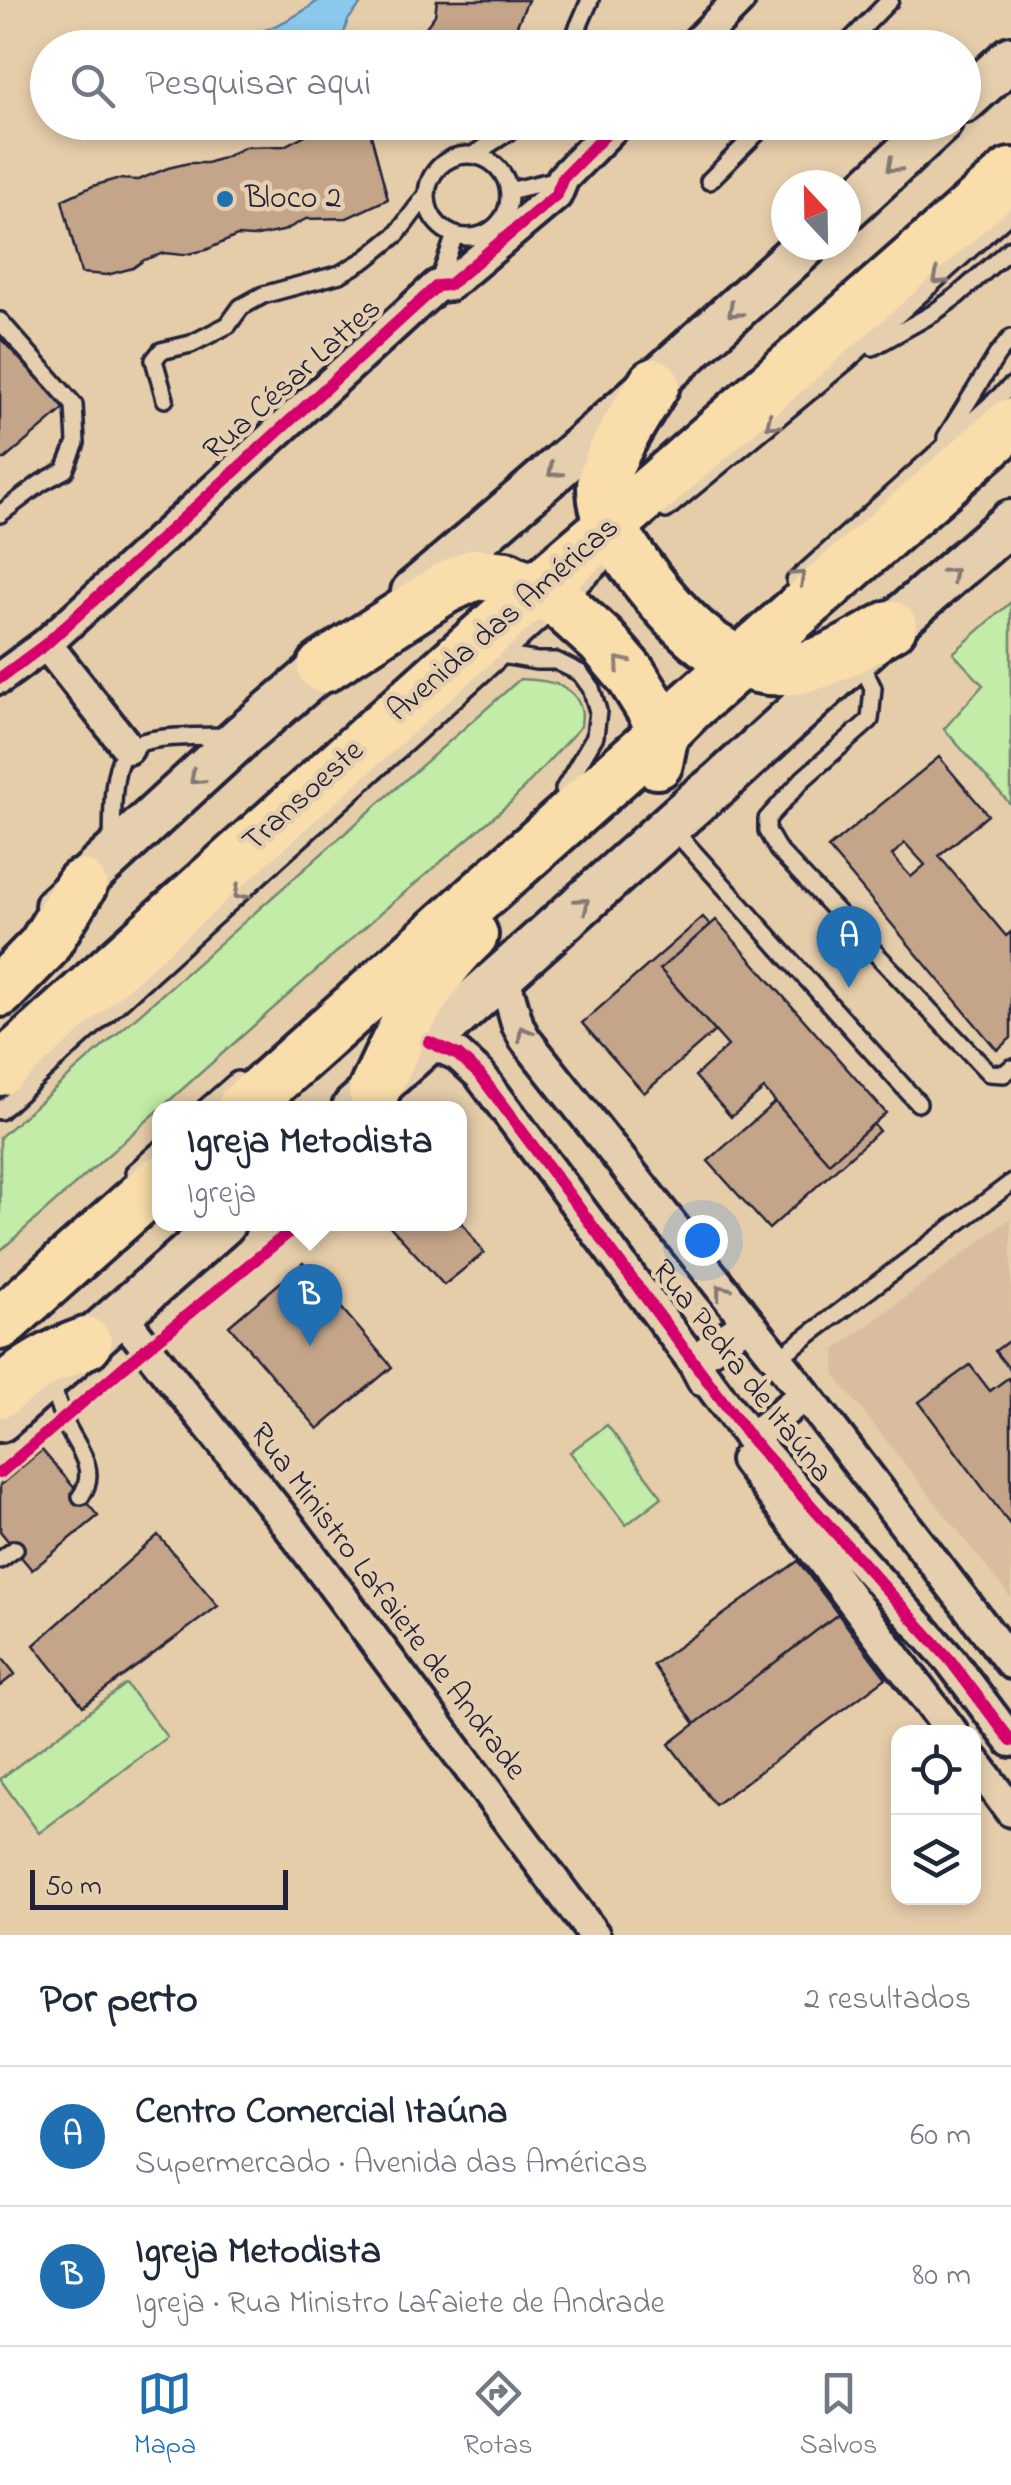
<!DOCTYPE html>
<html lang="pt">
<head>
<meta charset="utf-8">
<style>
	:root { --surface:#fff; --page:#f6f6f7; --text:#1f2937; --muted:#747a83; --line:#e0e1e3; --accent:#1f6fb2 }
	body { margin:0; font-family:"Indie Flower",sans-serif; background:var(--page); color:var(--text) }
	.controls { position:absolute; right:30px; bottom:30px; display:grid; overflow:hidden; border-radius:20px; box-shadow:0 5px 15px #0003 }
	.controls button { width:90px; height:90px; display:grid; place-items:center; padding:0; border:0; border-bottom:2px solid var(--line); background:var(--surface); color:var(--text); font:50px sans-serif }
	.compass { position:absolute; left:771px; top:170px; width:90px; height:90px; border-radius:50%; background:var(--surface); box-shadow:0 5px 15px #0003; rotate:338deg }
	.scale { position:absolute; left:30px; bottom:25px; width:258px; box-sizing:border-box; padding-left:10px; border:5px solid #22223b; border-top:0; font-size:28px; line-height:35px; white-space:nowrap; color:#22223b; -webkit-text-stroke:8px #e5cfae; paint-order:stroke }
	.you { position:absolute; left:702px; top:1240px; width:35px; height:35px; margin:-25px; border:8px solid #fff; border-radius:50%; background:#1a73e8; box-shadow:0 0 0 15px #1a73e833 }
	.badge { display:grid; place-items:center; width:65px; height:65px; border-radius:50%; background:var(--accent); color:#fff; font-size:32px; font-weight:700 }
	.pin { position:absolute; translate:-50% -82px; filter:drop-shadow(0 2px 5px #0008) }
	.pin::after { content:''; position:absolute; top:52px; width:35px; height:30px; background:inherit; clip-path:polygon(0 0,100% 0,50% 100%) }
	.popup { position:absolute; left:152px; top:1101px; width:315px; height:130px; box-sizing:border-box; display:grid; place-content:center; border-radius:20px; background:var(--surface); filter:drop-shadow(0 2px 8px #0005); font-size:32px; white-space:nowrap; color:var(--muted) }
	.popup b { font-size:38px; color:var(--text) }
	.popup::after { content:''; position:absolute; left:50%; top:100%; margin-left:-20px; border:20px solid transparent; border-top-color:var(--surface) }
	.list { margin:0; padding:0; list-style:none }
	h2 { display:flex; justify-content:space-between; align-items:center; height:130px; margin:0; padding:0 40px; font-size:42px }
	h2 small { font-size:32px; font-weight:400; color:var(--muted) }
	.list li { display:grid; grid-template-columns:65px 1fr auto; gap:30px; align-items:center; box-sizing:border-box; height:140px; padding:0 40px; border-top:2px solid var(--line) }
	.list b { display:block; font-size:38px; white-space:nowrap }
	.list p { margin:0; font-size:32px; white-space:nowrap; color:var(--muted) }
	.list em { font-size:32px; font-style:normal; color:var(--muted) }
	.icon { flex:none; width:55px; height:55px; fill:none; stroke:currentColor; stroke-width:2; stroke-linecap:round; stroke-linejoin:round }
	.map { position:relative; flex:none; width:1011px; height:1935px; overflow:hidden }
	.search { position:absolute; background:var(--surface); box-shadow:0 5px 15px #0003; left:30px; right:30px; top:30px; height:110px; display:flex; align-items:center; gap:25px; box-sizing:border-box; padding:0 35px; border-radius:55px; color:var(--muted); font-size:38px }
	.sheet { height:410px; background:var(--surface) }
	nav { display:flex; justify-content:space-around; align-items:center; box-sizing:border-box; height:140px; border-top:2px solid var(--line); background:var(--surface); font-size:28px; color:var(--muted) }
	nav a { display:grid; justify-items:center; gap:5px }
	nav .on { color:var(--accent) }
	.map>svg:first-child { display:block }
	.built { fill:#d8be9e }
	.green { fill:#c2eca7; stroke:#728771; stroke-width:2.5 }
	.water { fill:#8bc8eb; stroke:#6186a5; stroke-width:2.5 }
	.building { fill:#c4a589; stroke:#22223b; stroke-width:2.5; fill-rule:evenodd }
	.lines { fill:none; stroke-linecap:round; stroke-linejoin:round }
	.service-casing { stroke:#22223b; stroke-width:22 }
	.minor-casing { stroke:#22223b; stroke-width:38 }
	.secondary-casing { stroke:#22223b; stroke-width:50 }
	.trunk-casing { stroke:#22223b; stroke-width:58 }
	.service { stroke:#e5cfae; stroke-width:15 }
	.minor { stroke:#e5cfae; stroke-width:30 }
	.secondary { stroke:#e5cfae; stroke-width:42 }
	.trunk { stroke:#f9deab; stroke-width:50 }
	.cycleway-casing { stroke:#e5cfae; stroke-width:19 }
	.cycleway { stroke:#d6006c; stroke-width:12 }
	.oneway { stroke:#847874 }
	.oneway2 { stroke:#8e8073 }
	.poi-dot { fill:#1f6fb2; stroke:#e5cfae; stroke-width:4 }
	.labels { text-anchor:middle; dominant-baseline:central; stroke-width:9; stroke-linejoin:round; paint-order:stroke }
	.poi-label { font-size:32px; fill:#22223b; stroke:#e5cfae; text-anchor:start }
	.street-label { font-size:32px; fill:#22223b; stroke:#e5cfae }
</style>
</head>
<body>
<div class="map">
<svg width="1011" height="1935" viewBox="0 0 1011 1935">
	<rect width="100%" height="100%" fill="#e6cdaa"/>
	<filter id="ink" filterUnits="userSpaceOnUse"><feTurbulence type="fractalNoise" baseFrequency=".01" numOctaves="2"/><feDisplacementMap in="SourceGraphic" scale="20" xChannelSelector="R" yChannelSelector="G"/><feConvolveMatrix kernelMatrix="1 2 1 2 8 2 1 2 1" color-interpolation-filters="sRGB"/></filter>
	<g filter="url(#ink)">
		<path class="built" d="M1011,1218v380l-176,-222v-26z"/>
		<path class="green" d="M1011,602v203l-67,-76 39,-44 -30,-32z
			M520,679c23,1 54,3 61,30 2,6 0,11 0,17l-71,77 -127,108 -383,340v-114z
			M607,1425l55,72 -36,28 -56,-73z
			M126,1684l41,53 -128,96 -39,-54z"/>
		<path class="water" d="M319,0h45l-16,20 -8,27h-127c35,-8 78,-25 106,-47z"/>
		<path class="building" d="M437,0h91l-17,39 -1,9h-94l4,-13 15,-20z
			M342,124h26l20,75 -41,19 -41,1 -23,12 -31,6 -15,-1 -31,14 -23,5 -19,-2 -20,7 -11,8 -26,7 -26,-2 -19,-73 31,-14 23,-7 22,1 30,-12 21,-5h18l18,-6 20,-10 39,-1 35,-18z
			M0,338l65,70 -60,51h-5z
			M939,757l49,58 -49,41 67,80 5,-4v106l-14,12 -169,-202zM905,843l20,22 -14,12 -19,-22z
			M703,917l7,8 -50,44 55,62 -71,62 -62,-70z
			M716,920l170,193 -57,50 -65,-74 -33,28 -36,-41 33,-30 -68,-77z
			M775,1102l54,61 44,-39 6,7 -110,98 -61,-68z
			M460,1220l24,33 -40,32 -56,-61h72z
			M303,1263l89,104 -74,62 -89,-103z
			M1011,1339v32l-16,-20z
			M970,1365l20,26 18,-13 3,4v144l-92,-124z
			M42,1450l56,66 -66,54 -32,-39v-46z
			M158,1535l60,71 -135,100 -49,-61z
			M798,1561l40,53 -143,110 -42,-59z
			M838,1614l48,64 -171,127 -46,-61z
			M0,1655l15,19 -15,12z"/>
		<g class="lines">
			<defs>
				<path id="service" d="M569,48l21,-48
					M843,48l47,-48
					M473,155l51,-33
					M427 196a41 41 0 1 1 82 0a41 41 0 1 1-82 0Z
					M709,181l59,-59
					M509,191l54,-13
					M437,286l18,-51
					M0,321l74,84 2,38 -11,27 -24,13 -41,31
					M873,347l59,-33 26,-19 53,-47
					M165,399l-11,-39 7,-9 30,-7 37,-19 13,-18 22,-12 77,-21 26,-15 31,-25 30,-40
					M946,437l51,-82 14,-17
					M666,510l181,-149 164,-149
					M795,581l216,-195
					M502,655l34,6h20l24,12 11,15 7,23 -3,25 -31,53
					M859,660l14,28 -3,32 -67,59 -36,40v12l11,19 211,223 15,1 7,-6
					M671,827l247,276
					M112,844c1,-22 -2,-78 15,-94 18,-17 78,-13 102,-14
					M205,1108l32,-28
					M0,1111l618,-560
					M134,1172l26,-23
					M777,1359l234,-176
					M51,1380c4,13 7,27 13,40 11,26 36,48 17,76
					M0,1560l15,-11"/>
				<path id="minor" d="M692,48l47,-48
					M46,644l82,104
					M0,678l46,-34 391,-358 12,-1 107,-90 7,-17 55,-56
					M503,974l15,52 7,13 280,355 206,269
					M429,1042l29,13 22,20 271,364 199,221 61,81
					M120,1314l163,204 311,417
					M703,1380l-10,-19 54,-38
					M751,1439l54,-45
					M746,1460l206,272
					M974,1761l37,50"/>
				<path id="secondary" d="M964,101l47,-43
					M846,209l94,-87
					M413,592c134,-112 264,-229 393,-347
					M57,906l186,-171 104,-88
					M354,1108l344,-308 21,-16 172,-158 120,-104
					M0,1420l223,-196"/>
				<path id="trunk" d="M654,384c-14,24 -51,77 -51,103 0,36 24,68 45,95 38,49 85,97 152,86 33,-6 63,-27 91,-42
					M323,667l122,-79 30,-14 31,3 55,27 41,37 29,34 23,37 9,21 -6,30
					M0,991l43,-44 38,-62
					M0,1070l535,-480 125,-107 351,-309
					M374,1091c24,-54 53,-114 98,-156
					M242,1108l421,-375 27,-27 321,-282
					M0,1324l160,-143
					M0,1392c30,-23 50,-36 86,-49"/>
			</defs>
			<use href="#service" class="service-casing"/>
			<use href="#minor" class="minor-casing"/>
			<use href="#secondary" class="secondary-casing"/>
			<use href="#trunk" class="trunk-casing"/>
			<use href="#service" class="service"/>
			<use href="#minor" class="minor"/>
			<use href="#secondary" class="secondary"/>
			<use href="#trunk" class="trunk"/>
			<defs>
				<path id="cycleway" d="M0,678l46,-34 391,-358 12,-1 107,-90 7,-17 55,-56
					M429,1042l29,13 22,20 271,364 199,221 61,81
					M0,1473l126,-108 173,-141"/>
			</defs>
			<use href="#cycleway" class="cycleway-casing"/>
			<use href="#cycleway" class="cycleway"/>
		</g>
		<defs><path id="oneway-chevron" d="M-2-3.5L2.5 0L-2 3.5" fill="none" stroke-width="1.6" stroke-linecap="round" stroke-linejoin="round" transform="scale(2.5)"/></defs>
		<g class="oneway">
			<use href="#oneway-chevron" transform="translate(893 166) rotate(138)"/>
			<use href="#oneway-chevron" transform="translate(939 278) rotate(138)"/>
			<use href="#oneway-chevron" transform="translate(734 311) rotate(138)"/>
			<use href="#oneway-chevron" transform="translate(772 423) rotate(141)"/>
			<use href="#oneway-chevron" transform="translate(554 471) rotate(139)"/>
			<use href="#oneway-chevron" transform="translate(951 574) rotate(-41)"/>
			<use href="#oneway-chevron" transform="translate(799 577) rotate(-42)"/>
			<use href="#oneway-chevron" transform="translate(196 778) rotate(138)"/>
			<use href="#oneway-chevron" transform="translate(240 893) rotate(138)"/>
			<use href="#oneway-chevron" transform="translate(583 904) rotate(-41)"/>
			<use href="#oneway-chevron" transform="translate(524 1033) rotate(-120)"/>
			<use href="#oneway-chevron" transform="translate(722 1291) rotate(-128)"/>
		</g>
		<use class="oneway2" href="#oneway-chevron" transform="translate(621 663) rotate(-130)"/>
	</g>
	<circle class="poi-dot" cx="225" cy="199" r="10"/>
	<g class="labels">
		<g class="poi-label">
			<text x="245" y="199">Bloco 2</text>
		</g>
		<g class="street-label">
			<text transform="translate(293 380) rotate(-42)">Rua César Lattes</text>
			<text transform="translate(504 620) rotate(-41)">Avenida das Américas</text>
			<text transform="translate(304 797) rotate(-42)">Transoeste</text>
			<text transform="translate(741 1372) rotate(52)">Rua Pedra de Itaúna</text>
			<text transform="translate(387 1602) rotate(53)">Rua Ministro Lafaiete de Andrade</text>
		</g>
	</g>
</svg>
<div class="controls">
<button><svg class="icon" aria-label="locate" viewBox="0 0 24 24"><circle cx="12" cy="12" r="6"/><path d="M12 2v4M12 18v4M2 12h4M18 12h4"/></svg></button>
<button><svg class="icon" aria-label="layers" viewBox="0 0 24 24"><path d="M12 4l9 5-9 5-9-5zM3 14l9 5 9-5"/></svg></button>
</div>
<svg class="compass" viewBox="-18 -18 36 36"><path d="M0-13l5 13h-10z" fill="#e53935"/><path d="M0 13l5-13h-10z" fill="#747a83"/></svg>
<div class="scale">50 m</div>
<div class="you"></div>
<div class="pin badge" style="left:849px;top:988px">A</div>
<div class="pin badge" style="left:310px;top:1346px">B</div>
<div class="popup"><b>Igreja Metodista</b>Igreja</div>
<div class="search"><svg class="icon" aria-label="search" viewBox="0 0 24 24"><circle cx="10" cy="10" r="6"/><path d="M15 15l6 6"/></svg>Pesquisar aqui</div>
</div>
<section class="sheet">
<h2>Por perto<small>2 resultados</small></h2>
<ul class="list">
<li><span class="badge">A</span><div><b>Centro Comercial Itaúna</b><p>Supermercado · Avenida das Américas</p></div><em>60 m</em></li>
<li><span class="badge">B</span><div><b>Igreja Metodista</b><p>Igreja · Rua Ministro Lafaiete de Andrade</p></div><em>80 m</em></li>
</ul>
</section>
<nav>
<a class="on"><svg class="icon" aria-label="map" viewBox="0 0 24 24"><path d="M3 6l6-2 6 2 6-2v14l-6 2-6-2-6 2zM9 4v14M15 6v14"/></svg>Mapa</a>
<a><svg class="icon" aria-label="directions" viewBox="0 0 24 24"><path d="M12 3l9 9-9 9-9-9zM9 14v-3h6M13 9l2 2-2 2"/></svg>Rotas</a>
<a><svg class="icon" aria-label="saved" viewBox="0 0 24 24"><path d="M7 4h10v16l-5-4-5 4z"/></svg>Salvos</a>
</nav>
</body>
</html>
